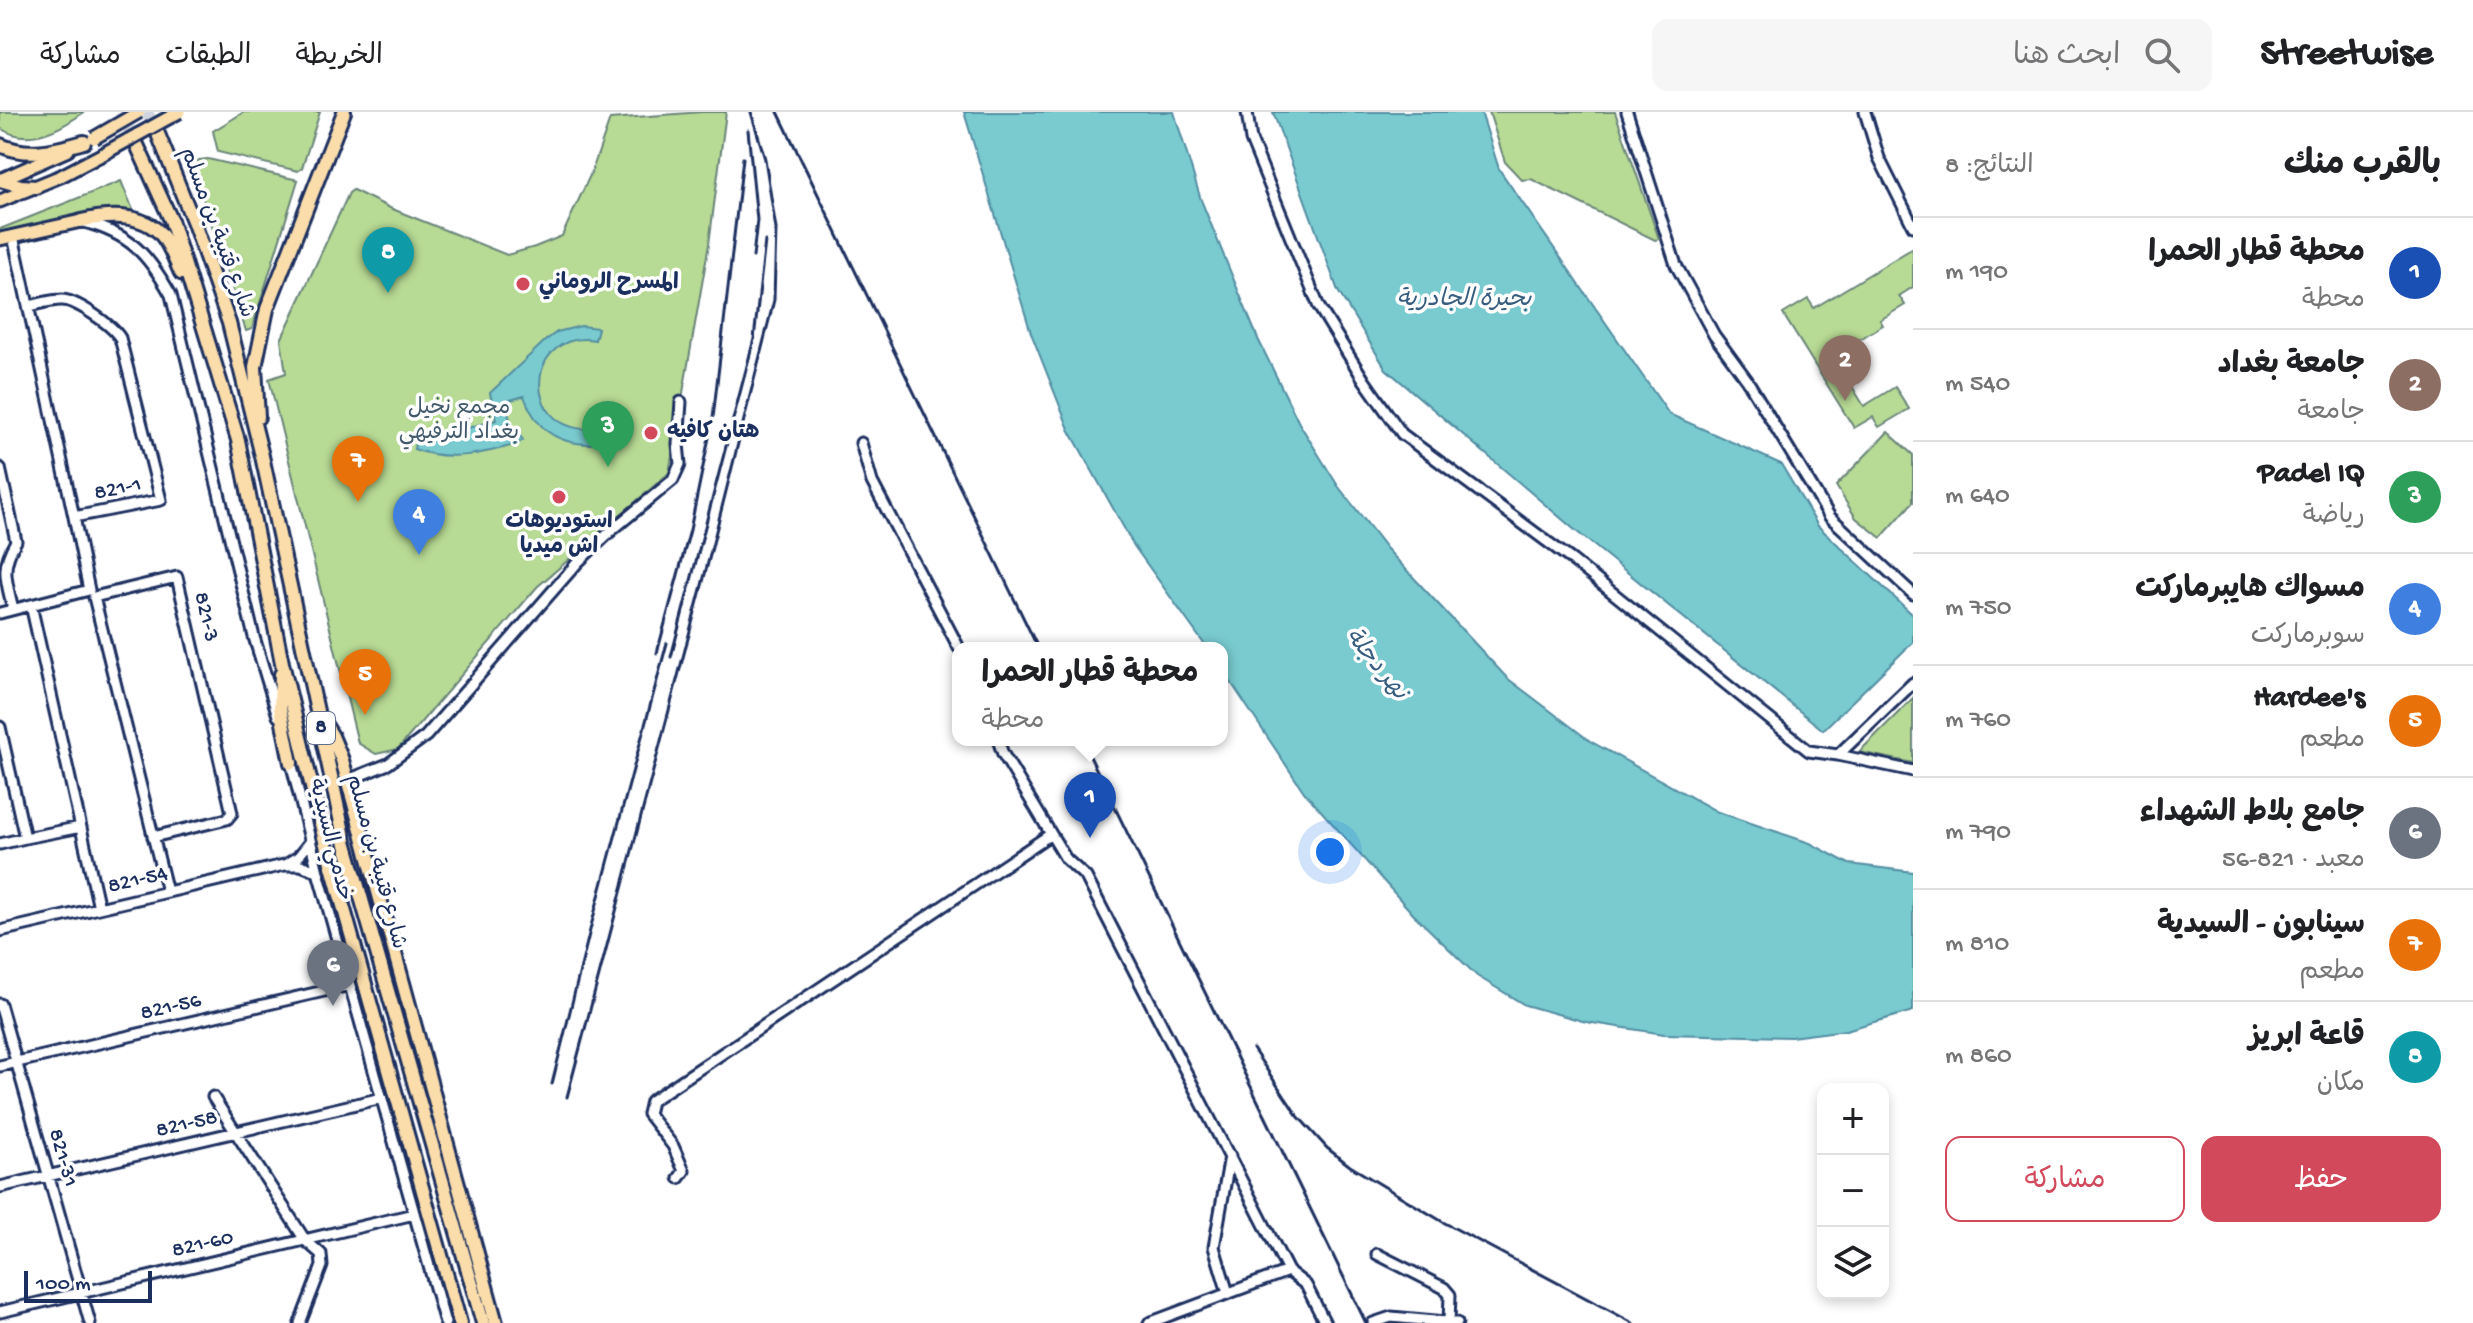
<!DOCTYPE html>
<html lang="ar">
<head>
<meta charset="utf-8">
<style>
	:root { --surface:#fff; --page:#f6f6f6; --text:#202124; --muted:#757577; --line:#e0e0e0; --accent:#d1495b }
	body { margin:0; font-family:"Gochi Hand","Playpen Sans Arabic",sans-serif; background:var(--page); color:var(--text); direction:rtl }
	.controls { position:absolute; right:24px; bottom:24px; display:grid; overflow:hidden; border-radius:16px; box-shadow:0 4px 12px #0003 }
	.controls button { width:72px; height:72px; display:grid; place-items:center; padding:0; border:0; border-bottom:2px solid var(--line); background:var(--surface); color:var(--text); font:40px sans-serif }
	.scale { position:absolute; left:24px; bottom:20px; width:128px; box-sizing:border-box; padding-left:8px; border:4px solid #1b2f5e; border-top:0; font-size:22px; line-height:28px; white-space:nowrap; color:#1b2f5e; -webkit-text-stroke:6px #fff; paint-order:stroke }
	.you { position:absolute; left:1330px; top:740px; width:28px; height:28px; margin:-20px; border:6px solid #fff; border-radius:50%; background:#1a73e8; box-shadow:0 0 0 12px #1a73e833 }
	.badge { display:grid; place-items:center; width:52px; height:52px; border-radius:50%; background:var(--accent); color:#fff; font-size:26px; font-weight:700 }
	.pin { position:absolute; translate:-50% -66px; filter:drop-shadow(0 2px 4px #0008) }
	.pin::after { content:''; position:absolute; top:42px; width:28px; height:24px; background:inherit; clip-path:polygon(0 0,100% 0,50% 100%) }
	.popup { position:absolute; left:952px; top:530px; width:276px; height:104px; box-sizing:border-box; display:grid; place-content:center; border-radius:16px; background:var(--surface); filter:drop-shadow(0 2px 6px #0005); font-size:26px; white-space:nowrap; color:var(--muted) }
	.popup b { font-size:30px; color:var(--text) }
	.popup::after { content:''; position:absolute; left:50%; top:100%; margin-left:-16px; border:16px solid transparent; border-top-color:var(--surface) }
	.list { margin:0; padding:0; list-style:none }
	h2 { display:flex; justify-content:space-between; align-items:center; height:104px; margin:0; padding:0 32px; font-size:34px }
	h2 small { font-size:26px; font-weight:400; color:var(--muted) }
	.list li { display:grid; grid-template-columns:52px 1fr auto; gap:24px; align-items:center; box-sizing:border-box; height:112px; padding:0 32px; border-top:2px solid var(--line) }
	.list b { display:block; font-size:30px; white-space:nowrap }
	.list p { margin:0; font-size:26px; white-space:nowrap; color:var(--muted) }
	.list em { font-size:26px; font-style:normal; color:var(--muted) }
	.actions { display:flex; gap:16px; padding:24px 32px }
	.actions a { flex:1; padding:18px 0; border:2px solid var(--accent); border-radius:16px; text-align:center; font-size:28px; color:var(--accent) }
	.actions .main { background:var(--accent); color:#fff }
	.icon { flex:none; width:44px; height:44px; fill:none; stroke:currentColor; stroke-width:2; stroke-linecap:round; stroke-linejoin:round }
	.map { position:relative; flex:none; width:1913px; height:1211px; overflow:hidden; direction:ltr }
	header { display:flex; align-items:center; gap:48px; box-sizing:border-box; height:112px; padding:0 40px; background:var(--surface); border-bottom:2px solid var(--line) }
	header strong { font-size:38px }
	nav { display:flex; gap:44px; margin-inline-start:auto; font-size:28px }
	.search { width:560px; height:72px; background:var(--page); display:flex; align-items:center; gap:20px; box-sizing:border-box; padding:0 28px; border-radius:16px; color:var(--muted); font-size:30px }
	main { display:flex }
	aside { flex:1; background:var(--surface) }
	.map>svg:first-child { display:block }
	.green { fill:#b7da94; stroke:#698479; stroke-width:2 }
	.water { fill:#79cbcf; stroke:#538da2; stroke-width:2 }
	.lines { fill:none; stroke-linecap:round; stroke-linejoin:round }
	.highway-tunnel { stroke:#d1d5df; stroke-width:12; stroke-dasharray:12 6; stroke-linecap:butt }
	.minor-casing { stroke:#1b2f5e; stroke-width:15 }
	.major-casing { stroke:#1b2f5e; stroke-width:17 }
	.highway-casing { stroke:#1b2f5e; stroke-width:18 }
	.minor { stroke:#fff; stroke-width:9 }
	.major { stroke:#faddab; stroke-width:11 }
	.highway { stroke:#faddab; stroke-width:12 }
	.rail { stroke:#1b2f5e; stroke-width:3 }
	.major-bridge-casing { stroke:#1b2f5e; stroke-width:17; stroke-linecap:butt }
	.major-bridge { stroke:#faddab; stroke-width:11 }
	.poi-dot { fill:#d1495b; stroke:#fff; stroke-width:3 }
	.labels { text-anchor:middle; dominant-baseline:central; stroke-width:7; stroke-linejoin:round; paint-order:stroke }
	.shield { fill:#fff; stroke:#5f6d8e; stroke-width:2 }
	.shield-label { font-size:20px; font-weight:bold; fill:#1b2f5e }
	.street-label { font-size:22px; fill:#1b2f5e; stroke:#fff }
	.poi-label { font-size:22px; font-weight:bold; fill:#1b2f5e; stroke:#fff; text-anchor:start }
	.park-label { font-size:22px; fill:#425a6c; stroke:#fff }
	.water-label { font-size:24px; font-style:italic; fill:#375e80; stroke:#fff }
</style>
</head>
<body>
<header>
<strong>Streetwise</strong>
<div class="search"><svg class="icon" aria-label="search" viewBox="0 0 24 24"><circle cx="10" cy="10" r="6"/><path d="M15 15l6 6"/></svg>ابحث هنا</div>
<nav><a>الخريطة</a><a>الطبقات</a><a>مشاركة</a></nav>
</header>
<main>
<aside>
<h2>بالقرب منك<small>النتائج: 8</small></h2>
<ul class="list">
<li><span class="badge" style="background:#1a4fb4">1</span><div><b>محطة قطار الحمرا</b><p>محطة</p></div><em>190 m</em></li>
<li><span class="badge" style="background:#8d6e63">2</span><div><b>جامعة بغداد</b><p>جامعة</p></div><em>540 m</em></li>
<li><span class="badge" style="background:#2e9e5b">3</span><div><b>Padel IQ</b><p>رياضة</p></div><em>640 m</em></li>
<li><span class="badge" style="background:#3f7fe0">4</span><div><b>مسواك هايبرماركت</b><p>سوبرماركت</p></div><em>750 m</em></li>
<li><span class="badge" style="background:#e8710a">5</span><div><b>Hardee's</b><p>مطعم</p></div><em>760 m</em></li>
<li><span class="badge" style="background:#6b7280">6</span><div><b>جامع بلاط الشهداء</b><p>معبد · 821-56</p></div><em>790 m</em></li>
<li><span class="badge" style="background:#e8710a">7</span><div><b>سينابون - السيدية</b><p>مطعم</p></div><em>810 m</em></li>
<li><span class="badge" style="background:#0f9aa8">8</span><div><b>قاعة ابريز</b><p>مكان</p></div><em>860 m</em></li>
</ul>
<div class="actions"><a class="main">حفظ</a><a>مشاركة</a></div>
</aside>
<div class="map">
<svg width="1913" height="1211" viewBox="0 0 1913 1211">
	<rect width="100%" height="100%" fill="#fff"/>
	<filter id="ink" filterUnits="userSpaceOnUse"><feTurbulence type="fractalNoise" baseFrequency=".0125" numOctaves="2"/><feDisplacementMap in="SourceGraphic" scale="16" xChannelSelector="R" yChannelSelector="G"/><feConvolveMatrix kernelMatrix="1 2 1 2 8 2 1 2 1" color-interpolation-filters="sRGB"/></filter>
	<g filter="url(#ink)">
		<path class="green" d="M0,0h84c-24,18 -56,35 -84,16z
			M244,0h76l-18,56 -4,3 -80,-19 -5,-21z
			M702,0h24l-17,132 -40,229 -132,114 -139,162 -22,5 -18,-11 -89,-364 17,-6 -5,-33 68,-147 4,-3 37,18 117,47 28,-8 27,-11 30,-65 18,-52z
			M1489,0h126l44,127 -4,1 -124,-61 -9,1 -17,-18z
			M208,47l90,21 -46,149 -6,2 -54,-166 7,-5z
			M121,69l15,36 -136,20v-8z
			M1913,136v39l-14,9 6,9 -25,15 3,5 -33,20 9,15 -13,7 -5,-7 -4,2 27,44 31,-19 14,22 -30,18 -6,-10 -19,11 -71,-114 25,-15 6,9z
			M1888,320l25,23v47l-32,36 -25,-20 -20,-32z
			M1913,586v65l-54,-11z"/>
		<path class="water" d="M964,0h210l27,88 57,139 41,84 39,63 49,63 120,129 83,63 128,71 92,31 39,21 64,8v139l-67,19 -55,7 -127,-3 -78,-12 -61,-17 -48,-29 -64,-62 -109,-122 -82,-123v-21h-15l-73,-102 -65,-117 -38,-96z
			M1273,0h208l18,57 170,245 112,50 37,62 95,89v27l-90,88 -247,-199 -190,-162 -48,-78z
			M581,214l17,2 -3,12c-68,-11 -76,89 -6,89l2,15c-36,0 -55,-16 -67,-48l-20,6 8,23 11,15 -6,4c-33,10 -69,18 -103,5l1,-6 81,-23 -6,-27 56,-53 11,-8z"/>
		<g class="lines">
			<path class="highway-tunnel" d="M121,0l16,33
				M147,0l11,22"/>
			<defs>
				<path id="minor" d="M1247,0l4,28 68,167 45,73 38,54 170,126 237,191 29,4 75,-72
					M1627,0l49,153 38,70 33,45 83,137 83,77
					M1865,0l14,46 34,68
					M84,110c46,12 64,32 87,73l83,342 24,79
					M13,124l61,281 87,-17 -41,-162c-8,-13 -45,-39 -59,-38 -11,0 -22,4 -32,6
					M861,331l11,39 87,166
					M0,356l16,73c-16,27 -10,38 -3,68
					M31,493l68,303
					M0,501l89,-23 -15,-73
					M0,615l25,111 -25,6
					M998,628l5,14 63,105 20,18 202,394 18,14 19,38
					M1838,643l75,16
					M290,646l28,114 127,451
					M348,668l40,-16 38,-28 152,-174 34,-32 61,-50 7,-16 -2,-20 3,-42
					M153,725l74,-18 5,-6 -55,-236 -83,20 73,295
					M25,726l56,-11
					M287,752l11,-7 12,-15
					M0,819l284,-66h17l17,7
					M0,892l90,319
					M0,954l350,-81
					M213,985l92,143 16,14 1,12 -22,57
					M679,1066l5,-7 -11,-25 -25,-32 3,-13 400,-267
					M0,1075l382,-89
					M1377,1142l67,34 6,7 -1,27
					M1228,1181l-14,-46 16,-91
					M0,1200l414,-98
					M1149,1211l139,-52
					M1373,1211l18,-6 66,6"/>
				<path id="major" d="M0,68l68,-30
					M0,89l61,-25 42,-22
					M0,127l81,-18"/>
				<path id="highway" d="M158,22l36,89 35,100 33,133 83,385 138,482
					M0,33c29,13 55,5 84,-3
					M137,33l34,75 67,220 44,223 44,182 134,478
					M0,68l21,6 15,1
					M81,109c26,-6 59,-8 79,12 10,11 15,27 21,40
					M258,305l-3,-50 12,-58 77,-197
					M281,562l-1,34 11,55
					M322,608l10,16 10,24 154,563"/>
			</defs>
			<use href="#minor" class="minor-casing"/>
			<use href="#major" class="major-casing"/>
			<use href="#highway" class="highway-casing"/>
			<use href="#minor" class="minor"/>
			<use href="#major" class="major"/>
			<use href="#highway" class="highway"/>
			<path class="rail" d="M778,0l260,536
				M748,18l9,90 -4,37
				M657,541l33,-123 23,-112 30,-260
				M671,545l83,-318 11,-98
				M1082,628l284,583
				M1253,937l44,66 30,33 23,18 93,56 190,101
				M552,972l39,-158 76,-283
				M567,985l143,-542 64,-255 2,-71 -11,-70 -14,-47"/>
			<defs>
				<path id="major-bridge" d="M94,26l45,-26
					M103,42l76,-42"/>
			</defs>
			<use href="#major-bridge" class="major-bridge-casing"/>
			<use href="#major-bridge" class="major-bridge"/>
		</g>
	</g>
	<g class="poi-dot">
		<circle cx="523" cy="172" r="8"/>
		<circle cx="651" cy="321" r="8"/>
		<circle cx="559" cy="385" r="8"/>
	</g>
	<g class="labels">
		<rect class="shield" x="307" y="600" width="28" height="32" rx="6"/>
		<g class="shield-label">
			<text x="321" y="616">8</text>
		</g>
		<g class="street-label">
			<text transform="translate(216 121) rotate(70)">شارع قتيبة بن مسلم</text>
			<text transform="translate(118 378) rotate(-11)">821-1</text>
			<text transform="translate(205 505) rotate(77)">821-3</text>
			<text transform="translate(329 728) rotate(76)">خدمي السيدية</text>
			<text transform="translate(375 750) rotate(75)">شارع قتيبة بن مسلم</text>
			<text transform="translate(138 769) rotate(-13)">821-54</text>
			<text transform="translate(171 896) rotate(-13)">821-56</text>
			<text transform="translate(187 1013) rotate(-13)">821-58</text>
			<text transform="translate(62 1046) rotate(74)">821-31</text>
			<text transform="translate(203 1133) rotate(-13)">821-60</text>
		</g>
		<g class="poi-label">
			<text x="539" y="172">المسرح الروماني</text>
			<text x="667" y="321">هتان كافيه</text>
			<text x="559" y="411" text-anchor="middle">استوديوهات<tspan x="559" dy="25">اش ميديا</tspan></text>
		</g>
		<g class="park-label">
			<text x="459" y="297">مجمع نخيل<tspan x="459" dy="25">بغداد الترفيهي</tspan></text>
		</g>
		<g class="water-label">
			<text x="1464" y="188">بحيرة الجادرية</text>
			<text transform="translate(1375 553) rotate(51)">نهر دجلة</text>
		</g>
	</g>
</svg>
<div class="controls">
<button>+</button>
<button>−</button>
<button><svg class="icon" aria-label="layers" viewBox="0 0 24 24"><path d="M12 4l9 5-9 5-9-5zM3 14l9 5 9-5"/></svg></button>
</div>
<div class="scale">100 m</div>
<div class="you"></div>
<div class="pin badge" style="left:1090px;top:726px;background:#1a4fb4">1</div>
<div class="popup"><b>محطة قطار الحمرا</b>محطة</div>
<div class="pin badge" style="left:1845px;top:289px;background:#8d6e63">2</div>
<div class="pin badge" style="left:608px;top:355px;background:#2e9e5b">3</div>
<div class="pin badge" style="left:419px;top:443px;background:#3f7fe0">4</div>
<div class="pin badge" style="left:365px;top:603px;background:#e8710a">5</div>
<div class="pin badge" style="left:333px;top:894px;background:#6b7280">6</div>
<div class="pin badge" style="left:358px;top:390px;background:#e8710a">7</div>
<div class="pin badge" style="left:388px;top:181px;background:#0f9aa8">8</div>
</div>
</main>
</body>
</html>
